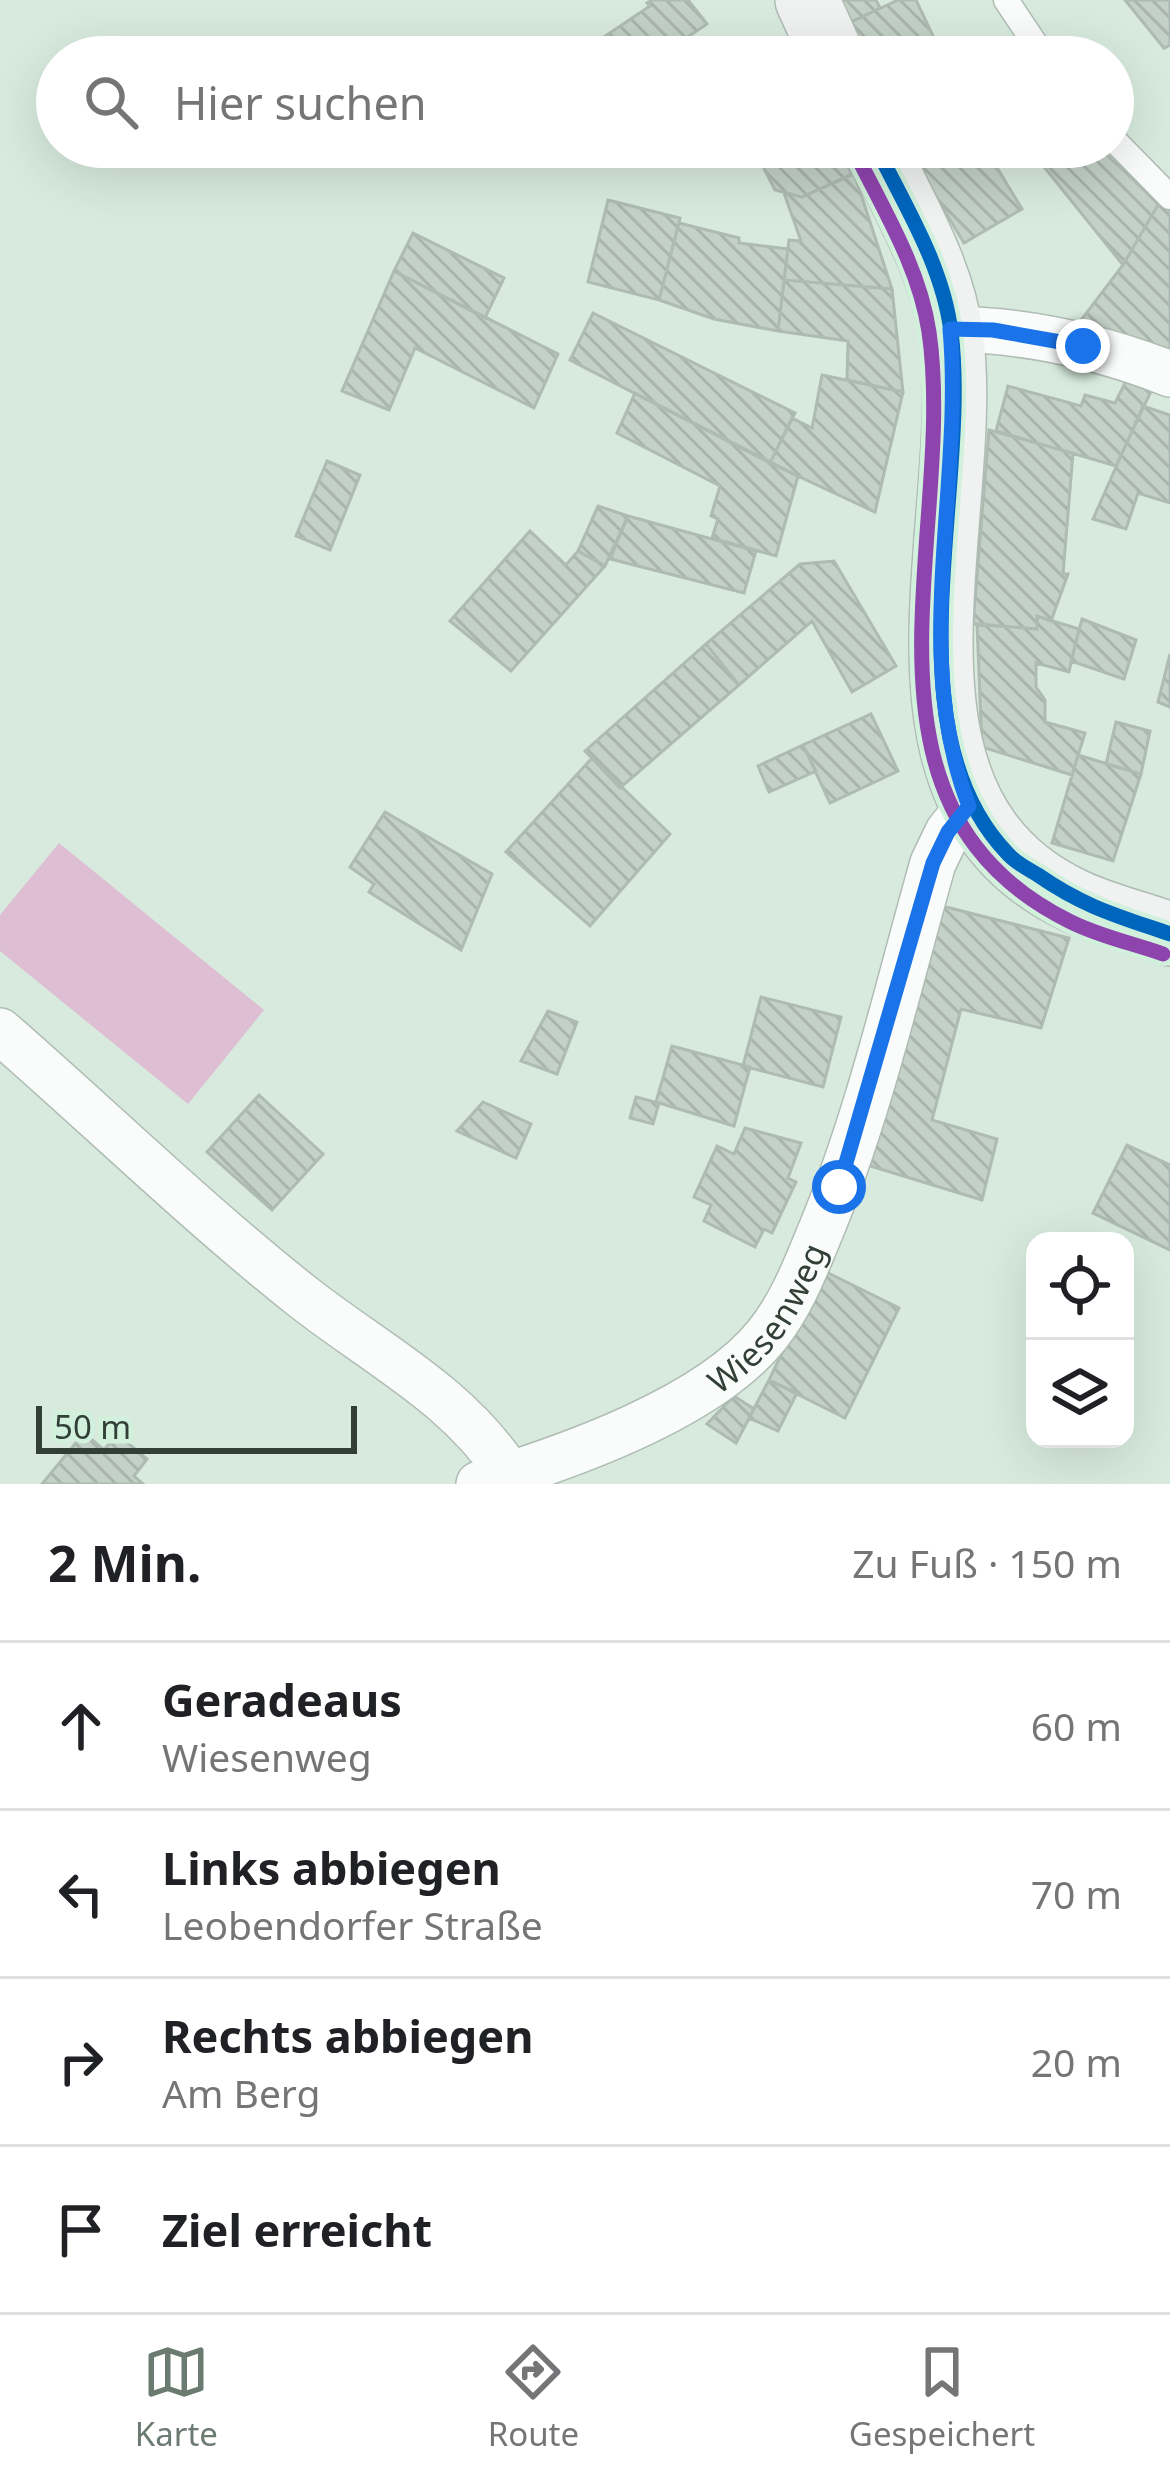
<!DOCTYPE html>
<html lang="de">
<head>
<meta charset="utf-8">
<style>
	:root { --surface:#fff; --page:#f6f6f6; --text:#202124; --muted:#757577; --line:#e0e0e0; --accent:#6c7b71 }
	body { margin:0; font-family:"Noto Sans",sans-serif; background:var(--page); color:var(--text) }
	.controls { position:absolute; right:36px; bottom:36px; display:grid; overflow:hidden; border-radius:24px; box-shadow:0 12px 48px #0002 }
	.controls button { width:108px; height:108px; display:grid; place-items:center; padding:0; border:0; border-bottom:3px solid var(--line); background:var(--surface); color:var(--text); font:60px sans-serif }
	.scale { position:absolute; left:36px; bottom:30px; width:321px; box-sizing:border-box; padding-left:12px; border:6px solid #323f37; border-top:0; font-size:33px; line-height:42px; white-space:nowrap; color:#323f37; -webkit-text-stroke:9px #d1f1dc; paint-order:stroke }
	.stop { position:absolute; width:36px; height:36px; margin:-27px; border:9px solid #1a73e8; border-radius:50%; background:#fff }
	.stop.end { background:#1a73e8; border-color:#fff; box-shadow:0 3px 12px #0008 }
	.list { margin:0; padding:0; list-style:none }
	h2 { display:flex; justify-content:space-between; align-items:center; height:156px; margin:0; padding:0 48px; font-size:51px }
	h2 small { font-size:39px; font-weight:400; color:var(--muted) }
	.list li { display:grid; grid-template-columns:78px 1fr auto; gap:36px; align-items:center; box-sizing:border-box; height:168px; padding:0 48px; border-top:3px solid var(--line) }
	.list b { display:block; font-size:45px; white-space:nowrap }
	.list p { margin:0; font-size:39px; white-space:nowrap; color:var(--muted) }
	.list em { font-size:39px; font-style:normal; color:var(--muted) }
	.icon { flex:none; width:66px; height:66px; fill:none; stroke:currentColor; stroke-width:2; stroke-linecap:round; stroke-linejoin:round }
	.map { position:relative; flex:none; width:1170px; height:1484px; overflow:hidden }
	.search { position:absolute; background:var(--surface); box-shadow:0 12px 48px #0002; left:36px; right:36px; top:36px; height:132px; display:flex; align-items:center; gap:30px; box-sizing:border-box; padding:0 42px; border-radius:66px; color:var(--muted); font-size:45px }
	.sheet { height:828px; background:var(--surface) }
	nav { display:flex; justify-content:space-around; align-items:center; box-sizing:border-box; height:168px; border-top:3px solid var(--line); background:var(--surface); font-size:33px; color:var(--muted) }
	nav a { display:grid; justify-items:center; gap:6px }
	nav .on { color:var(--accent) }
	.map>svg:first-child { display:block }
	.pitch { fill:#debed3 }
	.building { fill:url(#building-back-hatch); stroke:#aebbb3; stroke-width:3 }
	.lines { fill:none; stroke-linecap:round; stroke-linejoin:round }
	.lane-casing { stroke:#afbcb4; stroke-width:27 }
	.street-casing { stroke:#afbcb4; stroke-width:48 }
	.secondary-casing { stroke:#afbcb4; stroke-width:66 }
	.lane { stroke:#f9fcfa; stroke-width:24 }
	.street { stroke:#f9fcfa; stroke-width:45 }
	.secondary { stroke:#f0f1f1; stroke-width:63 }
	.bus-1-casing { stroke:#d1f1dc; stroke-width:24 }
	.bus-2-casing { stroke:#d1f1dc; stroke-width:24 }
	.bus-1 { stroke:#0065bd; stroke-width:15 }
	.bus-2 { stroke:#8e44ad; stroke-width:15 }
	.route { stroke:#1a73e8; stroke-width:15 }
	.labels { text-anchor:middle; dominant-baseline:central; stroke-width:10; stroke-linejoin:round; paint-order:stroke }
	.street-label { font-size:33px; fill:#323f37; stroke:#d1f1dc }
</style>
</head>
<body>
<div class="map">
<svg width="1170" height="1484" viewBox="0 0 1170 1484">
	<defs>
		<pattern id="building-back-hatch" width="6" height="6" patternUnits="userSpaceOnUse" patternTransform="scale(3)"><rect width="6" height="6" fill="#c3d1c8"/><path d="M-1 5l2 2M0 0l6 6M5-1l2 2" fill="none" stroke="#a8b4ac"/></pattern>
	</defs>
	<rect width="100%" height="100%" fill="#d8eade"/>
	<path class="pitch" d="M59,843l205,167 -76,94 -188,-153v-36z"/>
	<path class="building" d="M652,0h36l19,24 -49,33h-70l-5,-6 67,-45 -3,-3z
		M833,0h43l4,8 -35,17z
		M898,0h18l27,57h-83l-15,-32z
		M1125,0h45v45l-6,3z
		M753,147h86l13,28 -50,22 -27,-7z
		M906,147h92l5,8 -10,6 29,48 -58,34z
		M1028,147h70l61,56 -36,62z
		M854,173l38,116 -108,-9 5,-40 12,1 -17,-48 18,4z
		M608,200l72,18 -21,82 -71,-18z
		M1159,203l11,7v148l-92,-34 45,-59z
		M679,223l60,15v5l49,6 -10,82 -64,-12 -55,-19z
		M413,233l91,45 -19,40 -91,-47z
		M394,271l164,83 -24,54 -119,-60 -26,62 -47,-19z
		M784,280l108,9 11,103 -56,-12 1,-39 -70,-10z
		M593,313l202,100 -25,50 -200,-103z
		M1130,373l24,12 -38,81 -120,-35 12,-45 73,20 4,-11 30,8z
		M822,375l81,17 -28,120 -105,-49 22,-45 20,10z
		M635,393l163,83 -22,80 -64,-18 6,-19 -7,-3 9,-30 -103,-53z
		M1143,406l27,9v88l-32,-10 -12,36 -33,-10z
		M989,430l84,23 -10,121h5l-17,47 -14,-5v13l-64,-5z
		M327,461l33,14 -30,75 -34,-14z
		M598,506l30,10 -23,50 -27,-15z
		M628,516l128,35 -12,42 -134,-34z
		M530,531l36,34 12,-14 27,15 -94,105 -61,-50z
		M834,561l62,105 -44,26 -40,-71 -73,64 -33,-41 94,-80z
		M1037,616l42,13 -10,43 -33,-9v24l9,13v22l40,11 -13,42 -90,-28 -5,-123 60,5z
		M1082,619l54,21 -12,39 -53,-18z
		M706,644l33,41 -119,103 -35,-37z
		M1170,654v53l-12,-5z
		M871,714l27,57 -68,32 -27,-58z
		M1116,722l34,9 -9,43 -35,-10z
		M803,745l13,26 -47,21 -11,-26z
		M1078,755l63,19 -28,87 -61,-18z
		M592,758l78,76 -80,92 -84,-74z
		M385,812l107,62 -31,76 -92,-58 5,-8 -24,-17z
		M938,905l131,33 -28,90 -80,-19 -29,111 65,19 -15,61 -115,-35z
		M761,997l80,20 -18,70 -80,-21z
		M548,1011l29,11 -20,52 -36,-13z
		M672,1046l78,21 -16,59 -78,-24z
		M259,1095l64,59 -51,56 -65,-58z
		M636,1097l23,6 -6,21 -23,-6z
		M483,1102l48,22 -15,34 -59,-27z
		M745,1128l56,15 -13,35 8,4 -24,51 -8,-4 -9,18 -51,-26 7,-16 -17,-8 23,-51 17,8z
		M1127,1145l43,20v85l-77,-37z
		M822,1270l77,38 -54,110 -76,-38z
		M769,1380l28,13 -19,38 -29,-13z
		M734,1396l20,13 -18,34 -29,-19z
		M84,1433l20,17 13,-16 30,25 -13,17 9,8h-101z"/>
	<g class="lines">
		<defs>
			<path id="lane" d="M1006,0l38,57
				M1113,139l57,58"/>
			<g id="street">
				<path d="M950,329c77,1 149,17 220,45"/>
				<path d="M0,1031c101,88 198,183 303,266 74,58 154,97 207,178"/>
				<path id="s1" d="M479,1484c87,-26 230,-76 288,-149 25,-31 39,-69 54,-105 49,-118 77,-244 112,-367l15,-31 21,-26"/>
			</g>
			<path id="secondary" d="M807,0l26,57
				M876,147c28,59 66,121 75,186 25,182 -93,467 124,568 30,14 64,22 95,33"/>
		</defs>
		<use href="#lane" class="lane-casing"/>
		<use href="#street" class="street-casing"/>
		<use href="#secondary" class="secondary-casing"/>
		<use href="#lane" class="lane"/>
		<use href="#street" class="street"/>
		<use href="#secondary" class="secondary"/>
		<defs>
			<path id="bus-1" d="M876,147c29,59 67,119 75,185 20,157 -64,397 57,522 8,9 20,15 30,21 46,32 80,41 132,59"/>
			<path id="bus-2" d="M857,156c28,56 63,114 72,176 29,200 -95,472 140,589 29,15 63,22 94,33"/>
		</defs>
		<use href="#bus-1" class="bus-1-casing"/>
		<use href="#bus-2" class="bus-2-casing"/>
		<use href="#bus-1" class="bus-1"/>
		<use href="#bus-2" class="bus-2"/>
	</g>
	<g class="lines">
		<path class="route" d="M839,1187l94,-324 15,-31 21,-26c-59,-152 -5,-320 -19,-477l43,1 90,16"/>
	</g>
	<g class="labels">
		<g class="street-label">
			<text stroke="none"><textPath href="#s1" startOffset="342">Wiesenweg</textPath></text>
		</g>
	</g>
</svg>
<div class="controls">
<button><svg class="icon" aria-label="locate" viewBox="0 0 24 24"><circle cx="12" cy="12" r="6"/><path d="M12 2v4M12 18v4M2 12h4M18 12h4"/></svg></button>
<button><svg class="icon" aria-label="layers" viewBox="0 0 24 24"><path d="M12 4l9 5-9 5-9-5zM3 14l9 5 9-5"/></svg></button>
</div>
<div class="scale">50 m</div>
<div class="stop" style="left:839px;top:1187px"></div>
<div class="stop end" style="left:1083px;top:346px"></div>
<div class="search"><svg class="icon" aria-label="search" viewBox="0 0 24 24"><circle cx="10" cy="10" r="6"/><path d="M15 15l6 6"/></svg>Hier suchen</div>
</div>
<section class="sheet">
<h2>2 Min.<small>Zu Fuß · 150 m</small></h2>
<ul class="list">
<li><svg class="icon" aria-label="ahead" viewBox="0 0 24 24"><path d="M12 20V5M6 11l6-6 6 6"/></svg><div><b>Geradeaus</b><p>Wiesenweg</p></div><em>60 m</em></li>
<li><svg class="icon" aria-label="left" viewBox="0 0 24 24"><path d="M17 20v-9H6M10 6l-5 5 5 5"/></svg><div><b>Links abbiegen</b><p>Leobendorfer Straße</p></div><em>70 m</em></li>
<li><svg class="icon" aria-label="right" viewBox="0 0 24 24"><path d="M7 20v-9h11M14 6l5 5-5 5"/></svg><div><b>Rechts abbiegen</b><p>Am Berg</p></div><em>20 m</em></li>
<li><svg class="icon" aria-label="arrive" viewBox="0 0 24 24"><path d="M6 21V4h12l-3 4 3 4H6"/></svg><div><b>Ziel erreicht</b></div></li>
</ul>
</section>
<nav>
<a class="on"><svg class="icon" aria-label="map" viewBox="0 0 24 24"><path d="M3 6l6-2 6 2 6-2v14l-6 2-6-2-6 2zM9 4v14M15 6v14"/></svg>Karte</a>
<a><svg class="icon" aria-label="directions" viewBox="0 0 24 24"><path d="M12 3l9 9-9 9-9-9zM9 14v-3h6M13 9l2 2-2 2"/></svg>Route</a>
<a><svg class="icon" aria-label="saved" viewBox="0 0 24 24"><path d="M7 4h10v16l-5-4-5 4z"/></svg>Gespeichert</a>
</nav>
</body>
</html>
